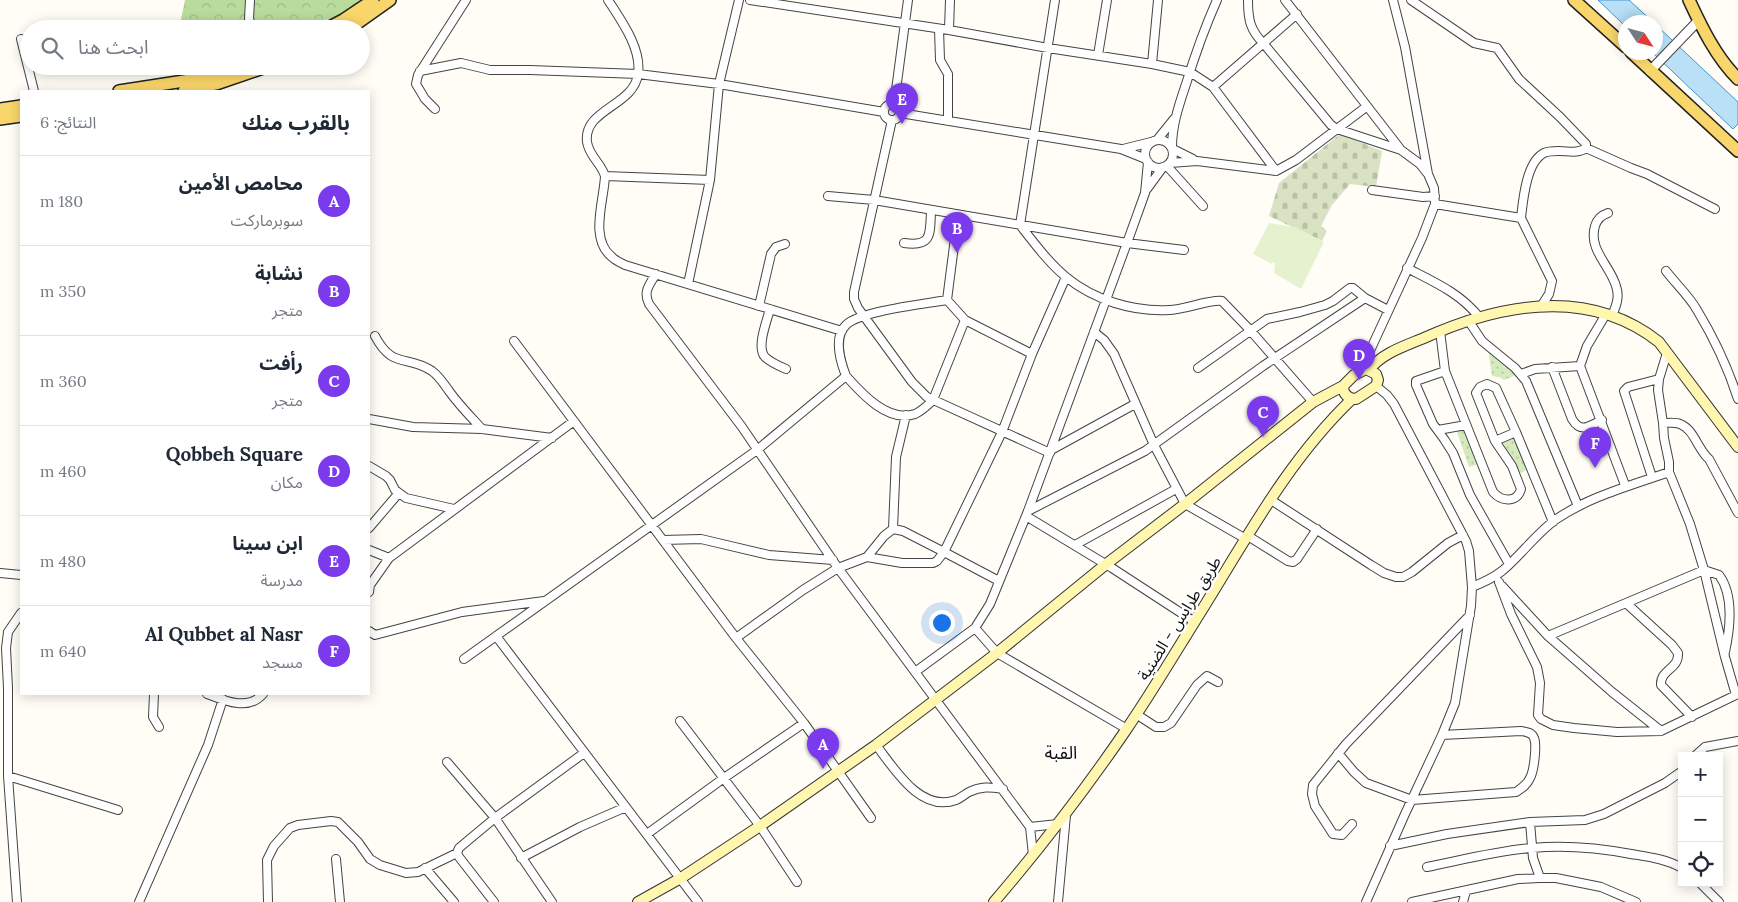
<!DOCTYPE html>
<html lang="ar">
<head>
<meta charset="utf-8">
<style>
	:root { --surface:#fff; --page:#f6f6f7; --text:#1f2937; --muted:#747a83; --line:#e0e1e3; --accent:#7c3aed }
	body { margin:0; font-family:Lora,"Noto Sans Arabic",serif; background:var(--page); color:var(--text); direction:rtl }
	.controls { position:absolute; right:15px; bottom:15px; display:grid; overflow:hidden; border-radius:0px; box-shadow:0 2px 12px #0003 }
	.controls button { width:45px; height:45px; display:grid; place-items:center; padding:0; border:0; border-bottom:1px solid var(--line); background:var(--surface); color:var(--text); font:25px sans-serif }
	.compass { position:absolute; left:1618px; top:15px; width:45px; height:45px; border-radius:50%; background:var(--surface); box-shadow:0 2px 12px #0003; rotate:126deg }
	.you { position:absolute; left:941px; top:622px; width:18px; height:18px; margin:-12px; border:4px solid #fff; border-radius:50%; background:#1a73e8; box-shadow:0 0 0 8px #1a73e833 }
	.badge { display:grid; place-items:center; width:32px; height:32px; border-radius:50%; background:var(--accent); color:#fff; font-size:16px; font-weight:700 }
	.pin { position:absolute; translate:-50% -41px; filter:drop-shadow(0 1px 2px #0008) }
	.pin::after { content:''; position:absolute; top:26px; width:18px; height:15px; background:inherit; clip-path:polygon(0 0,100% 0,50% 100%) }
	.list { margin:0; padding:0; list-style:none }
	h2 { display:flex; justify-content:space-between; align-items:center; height:65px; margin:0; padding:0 20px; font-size:21px }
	h2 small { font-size:16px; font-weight:400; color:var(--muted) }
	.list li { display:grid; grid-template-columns:32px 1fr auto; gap:15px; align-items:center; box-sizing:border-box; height:90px; padding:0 20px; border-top:1px solid var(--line) }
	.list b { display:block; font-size:19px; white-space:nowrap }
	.list p { margin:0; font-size:16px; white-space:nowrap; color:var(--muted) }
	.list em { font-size:16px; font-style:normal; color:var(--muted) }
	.icon { flex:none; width:28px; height:28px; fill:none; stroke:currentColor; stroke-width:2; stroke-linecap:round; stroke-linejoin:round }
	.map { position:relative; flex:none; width:1738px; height:902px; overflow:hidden; direction:ltr }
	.search { position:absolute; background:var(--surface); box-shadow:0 2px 12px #0003; left:20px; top:20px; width:350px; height:55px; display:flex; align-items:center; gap:12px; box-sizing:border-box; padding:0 18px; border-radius:28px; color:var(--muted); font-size:19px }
	.panel { position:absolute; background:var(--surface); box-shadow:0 2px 12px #0003; left:20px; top:90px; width:350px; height:605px; border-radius:0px; direction:rtl }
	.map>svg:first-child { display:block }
	.green { fill:url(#green-dots) }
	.forest { fill:url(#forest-crowns) }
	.cemetery { fill:url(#cemetery-stones) }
	.pitch { fill:#e6f2cf }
	.water { fill:#b9e0f7; stroke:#3f96cf }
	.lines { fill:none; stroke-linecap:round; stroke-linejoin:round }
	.minor-casing { stroke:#444; stroke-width:10 }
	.tertiary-casing { stroke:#444; stroke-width:11 }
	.secondary-casing { stroke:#333; stroke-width:12 }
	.primary-casing { stroke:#222; stroke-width:14 }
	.minor { stroke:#fff; stroke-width:8 }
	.tertiary { stroke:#fff; stroke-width:9 }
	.secondary { stroke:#fff6b0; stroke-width:10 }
	.primary { stroke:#f9d66b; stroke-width:11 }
	.labels { text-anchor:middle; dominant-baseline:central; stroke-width:5; stroke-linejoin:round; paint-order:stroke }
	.street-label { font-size:16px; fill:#111; stroke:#fff }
	.neighbourhood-label { font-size:18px; fill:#111; stroke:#fff }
</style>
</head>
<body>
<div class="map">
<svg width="1738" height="902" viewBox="0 0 1738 902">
	<defs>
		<pattern id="green-dots" width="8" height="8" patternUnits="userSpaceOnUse" patternTransform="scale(1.25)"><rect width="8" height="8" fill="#d5ebbd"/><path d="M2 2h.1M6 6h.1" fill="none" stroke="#b6c8a1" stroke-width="1.8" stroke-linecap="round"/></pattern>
		<pattern id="forest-crowns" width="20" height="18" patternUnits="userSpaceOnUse" patternTransform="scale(1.25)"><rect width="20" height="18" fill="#b9dc9c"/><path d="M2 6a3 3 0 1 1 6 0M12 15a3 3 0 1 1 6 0" fill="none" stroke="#9ebc85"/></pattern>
		<pattern id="cemetery-stones" width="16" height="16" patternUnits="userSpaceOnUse" patternTransform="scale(1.25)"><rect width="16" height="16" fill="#d9e3c4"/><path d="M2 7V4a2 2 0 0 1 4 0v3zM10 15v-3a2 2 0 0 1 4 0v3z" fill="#b9c2a7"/></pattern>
	</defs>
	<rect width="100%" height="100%" fill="#fffdf5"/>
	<path class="green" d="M1488,349l28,26 -12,5 -5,-3 -7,-1z
		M1465,428l14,36 -10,3 -12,-35z
		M1516,435l13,34 -9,4 -18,-32z"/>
	<path class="forest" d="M185,0h186l-15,16 -109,13h-68z"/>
	<path class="cemetery" d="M1340,134l42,17 -6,36 -26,-3 -18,21 -11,21 6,5 -5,10 -53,-25 10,-33z"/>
	<path class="pitch" d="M1269,223l26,4 29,15 -23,47 -27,-16 1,-10 -2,-1 -1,2 -19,-10z"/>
	<path class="water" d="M1598,0h31l24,22h-27l-1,4z
		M1656,25l82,77v22l-5,5 -80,-76 3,-1z"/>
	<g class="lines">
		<defs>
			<path id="minor" d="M250,0l-1,19 4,10
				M608,0c13,20 34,49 30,74 -4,32 -55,35 -51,68 2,14 14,21 18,34 -1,25 -16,63 7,81 4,4 9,6 13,8l217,66
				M750,0l199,30 99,18 104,16 38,8 23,15 84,-73
				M1055,0l-35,225c14,18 29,38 46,52 28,23 67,35 103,33 14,0 42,-11 53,-9l28,29 63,72
				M1248,0c0,20 2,30 16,44l67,81 6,4 64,21
				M1285,0l116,150 19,14 7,9
				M1411,0l63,43 23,5 22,31 41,38 26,27v4c-8,6 -18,3 -27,3 -4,0 -11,0 -15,2 -18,9 -21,48 -23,65
				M939,29l1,31 8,14v47
				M949,30l1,-30
				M21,39l13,52
				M1098,55l9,-55
				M1152,64l6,-64
				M420,71l41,-8 29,7h40l108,4 81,10 165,28
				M1213,87l63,84
				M884 112a8 8 0 1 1 16 0a8 8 0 1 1-16 0Z
				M894,105l14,-105
				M435,109l-10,-10 -9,-15 2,-9 48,-75
				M900,113l221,36 25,10
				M892,120l-38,172v7l4,9 54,74 15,15 123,56
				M1157,140l17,-21
				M1145 154a14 14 0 1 1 28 0a14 14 0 1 1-28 0Z
				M1172,147c0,-22 7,-42 14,-63 9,-29 19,-57 31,-84
				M1586,148l45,20 16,6 68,35
				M1123,149l28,-7
				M1173,149l20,10
				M1170,163l27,-2 79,10 20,-11 70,-53
				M1167,166l36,40
				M605,176l105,4
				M1147,189l16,-22
				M1372,190l51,7 12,-1
				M828,196l46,4 253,43 57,7
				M1435,204l86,14 31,63 -3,13 -7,11
				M1608,213c-6,2 -11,6 -13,13 -7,24 15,39 21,60 4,11 0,20 -4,30
				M958,215l-11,85 18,20 67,34
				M904,243c28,4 26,-8 27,-33
				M1407,268c27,14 53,25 72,49
				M1666,271c10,13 23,25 31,39 17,28 31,58 41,89
				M656,274c-7,11 -13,18 -7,30l93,123 96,141 192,259 3,28
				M688,284l22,-104 9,-96 20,-84
				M759,306l12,-52 5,-7 9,-3
				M770,309c-3,12 -14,38 -5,48 5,5 14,9 21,12
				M1468,320l14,21 33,27 11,13 52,125
				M1440,331l5,40
				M1094,332l10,8 10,14 40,91 31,59 61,35
				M375,336c18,34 32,18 57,35 7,5 12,13 17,20 10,14 22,26 33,38
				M514,341l222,297 68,85 67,95
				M1667,353l-8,26 -1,11 5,33 1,15 5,24v10l21,52 14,46 15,5c15,20 11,54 6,77
				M1580,366l45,119
				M1552,367l20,52c9,15 17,7 30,1
				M1198,368l69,-49 33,-7 25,-7 8,-4 17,-13h3l12,10
				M1366,369l2,-14 54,-117 13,-34 -1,-16 -6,-14 -23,-127 -12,-47
				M1521,374l14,-5 45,-3 7,-20 19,-32
				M846,376c-5,-13 -13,-39 0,-51 14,-14 79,-21 101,-25
				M369,419l44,8 69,2 70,9
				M1663,423c6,0 12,-1 17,1 14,5 18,26 29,35l29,54
				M1438,430l28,-5
				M1495,441l21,-9
				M1051,450l84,-46
				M369,466l17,10 4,4 5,10 11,8 48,11
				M1652,477l-28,-86 4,-4 31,-8
				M1271,500l100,65 13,8 12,4h7l9,-5 36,-29 15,-8
				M1028,511l117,-60 118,-85 102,-68 23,12
				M1026,516l86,52 83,54
				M369,528l29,-34
				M893,529l3,-72 10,-42
				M1248,536l40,25 5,1 4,-3 20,-30
				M663,540l38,-1 68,16 64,5
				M1075,545l101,-56
				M369,550l20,8
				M1509,564l-39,-69 -17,-42 -9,-14 -11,-15 -17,-39v-4l29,-10 48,121c9,10 24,11 28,-3l-9,-23 -17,-25 -19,-48 4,-6 7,-3 9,4 20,44 37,90
				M0,573l21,2
				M999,581l-55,-29 58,-120 30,-78 34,-77
				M1499,582l12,32 26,53 3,16 -2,32 3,4 12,6 21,3 43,4 44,-1 75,-36 -11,-38 -21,-87 -156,66
				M1502,586l46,50 64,56 49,39
				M1472,587c10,-4 21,-9 30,-16 19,-16 34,-37 53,-51 35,-24 75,-34 114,-48
				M369,592l1,-7 19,-27 185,-137
				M1626,603l46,42 6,8c1,17 -18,16 -17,32l31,32
				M975,628l22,25 130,76
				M369,631l6,4 87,-23 82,-11
				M496,636l202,266
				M736,638l67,-48 35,-22 29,-11 35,6h31l4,-2 7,-9 -41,-21 -10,-2 -9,7 -17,21
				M464,659l293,-209 89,-74c16,18 42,47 69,38 7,-3 13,-9 18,-14l32,-80
				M915,672l60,-44 15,-24 38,-93 99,-268 18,-50 3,-31
				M154,694l-1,23 6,10
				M207,694c18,7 41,17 56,0
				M1136,714l20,13h8l7,-4 26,-38 10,-9 11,6
				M680,721l80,105 37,56
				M876,745c18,23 44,68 80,55 5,-2 9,-6 13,-8 12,-6 21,-5 34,-3
				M1338,753l16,19 12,11 46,17 104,-8c6,-4 11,-7 14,-14 4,-7 7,-33 4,-40 -2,-6 -8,-6 -13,-7l-79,4
				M1695,756l10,-9 33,-6
				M447,762l48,56 57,84
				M8,776l110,34
				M1530,822l3,36 7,20
				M1352,824l-10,11 -9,-1 -18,-28 -3,-12 1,-9 33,-41 124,-129
				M1030,827l28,-3
				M647,834l77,-56 80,-55
				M1390,846l57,-12 83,-12 55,-2 19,-6 61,-31 17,-12
				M521,858l59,-31 46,-20
				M336,859l4,43
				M1427,867c35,-7 69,-16 105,-19 32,-3 67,0 99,6 18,3 35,5 51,14
				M425,868l29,34
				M1700,883l19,19
				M17,902l-9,-126v-88l-2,-40 2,-16 13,-19
				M139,902l69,-157 15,-46
				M268,902l-1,-42 7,-14 16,-18 8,-3 33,-4 7,1 20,20 12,17 10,6 26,8 12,-1 39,-19
				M494,902l-35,-45 -2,-4 2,-5 36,-30 89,-65
				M1058,902l8,-87
				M1366,902l39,-88 37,-79 13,-32 16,-97 1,-19 -3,-36 -3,-10 -72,-137 -7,-9 -11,-9
				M1412,902l106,-23 22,-1h16l45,9 35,15
				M1463,902l3,-11"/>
			<path id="tertiary" d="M1650,71l48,-50"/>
			<path id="secondary" d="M1366,369l10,5 2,6 -2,6 -20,13c-8,0 -13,-5 -13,-13l11,-11z
				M1369,370c13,-17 36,-24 55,-32 76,-34 164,-52 235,4l79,105
				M638,902l43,-24 79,-52 116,-81 121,-92 108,-88 80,-61 128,-102 30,-16
				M994,902c47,-55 91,-112 132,-172 24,-35 46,-72 69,-109 48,-76 91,-159 157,-222"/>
			<path id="primary" d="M1574,0l52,47
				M1689,0c13,28 27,57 49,79
				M326,29l17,-9 30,-20
				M349,29l41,-29
				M1631,52l107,99
				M119,91l65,-10 59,-15
				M184,91l32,-7 53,-18
				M0,109l21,-3
				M0,119l21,-3"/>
		</defs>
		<use href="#minor" class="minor-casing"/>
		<use href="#tertiary" class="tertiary-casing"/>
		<use href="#secondary" class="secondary-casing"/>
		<use href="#primary" class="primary-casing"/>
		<use href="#minor" class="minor"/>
		<use href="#tertiary" class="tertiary"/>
		<use href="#secondary" class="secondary"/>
		<use href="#primary" class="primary"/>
	</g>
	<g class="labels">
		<g class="street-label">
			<text transform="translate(1179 618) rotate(-58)">طريق طرابس - الضنية</text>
		</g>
		<g class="neighbourhood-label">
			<text x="1061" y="752">القبة</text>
		</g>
	</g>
</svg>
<div class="controls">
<button>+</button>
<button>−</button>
<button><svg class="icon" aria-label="locate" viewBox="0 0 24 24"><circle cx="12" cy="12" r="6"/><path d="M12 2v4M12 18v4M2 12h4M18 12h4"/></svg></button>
</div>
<svg class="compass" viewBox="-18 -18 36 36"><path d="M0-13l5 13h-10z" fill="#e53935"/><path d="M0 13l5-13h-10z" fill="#747a83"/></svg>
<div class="you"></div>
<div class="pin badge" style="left:823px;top:769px">A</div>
<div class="pin badge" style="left:957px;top:253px">B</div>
<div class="pin badge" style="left:1263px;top:437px">C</div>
<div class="pin badge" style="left:1359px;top:380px">D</div>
<div class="pin badge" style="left:902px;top:124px">E</div>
<div class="pin badge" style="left:1595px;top:468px">F</div>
<div class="search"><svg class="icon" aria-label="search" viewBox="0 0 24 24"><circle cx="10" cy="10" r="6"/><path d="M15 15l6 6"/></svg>ابحث هنا</div>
<section class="panel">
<h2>بالقرب منك<small>النتائج: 6</small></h2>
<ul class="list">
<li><span class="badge">A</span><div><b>محامص الأمين</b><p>سوبرماركت</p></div><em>180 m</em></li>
<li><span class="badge">B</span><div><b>نشابة</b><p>متجر</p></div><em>350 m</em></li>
<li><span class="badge">C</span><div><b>رأفت</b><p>متجر</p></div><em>360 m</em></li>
<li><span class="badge">D</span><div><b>Qobbeh Square</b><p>مكان</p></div><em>460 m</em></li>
<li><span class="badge">E</span><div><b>ابن سينا</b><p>مدرسة</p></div><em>480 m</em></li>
<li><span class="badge">F</span><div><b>Al Qubbet al Nasr</b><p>مسجد</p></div><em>640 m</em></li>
</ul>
</section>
</div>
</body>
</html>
